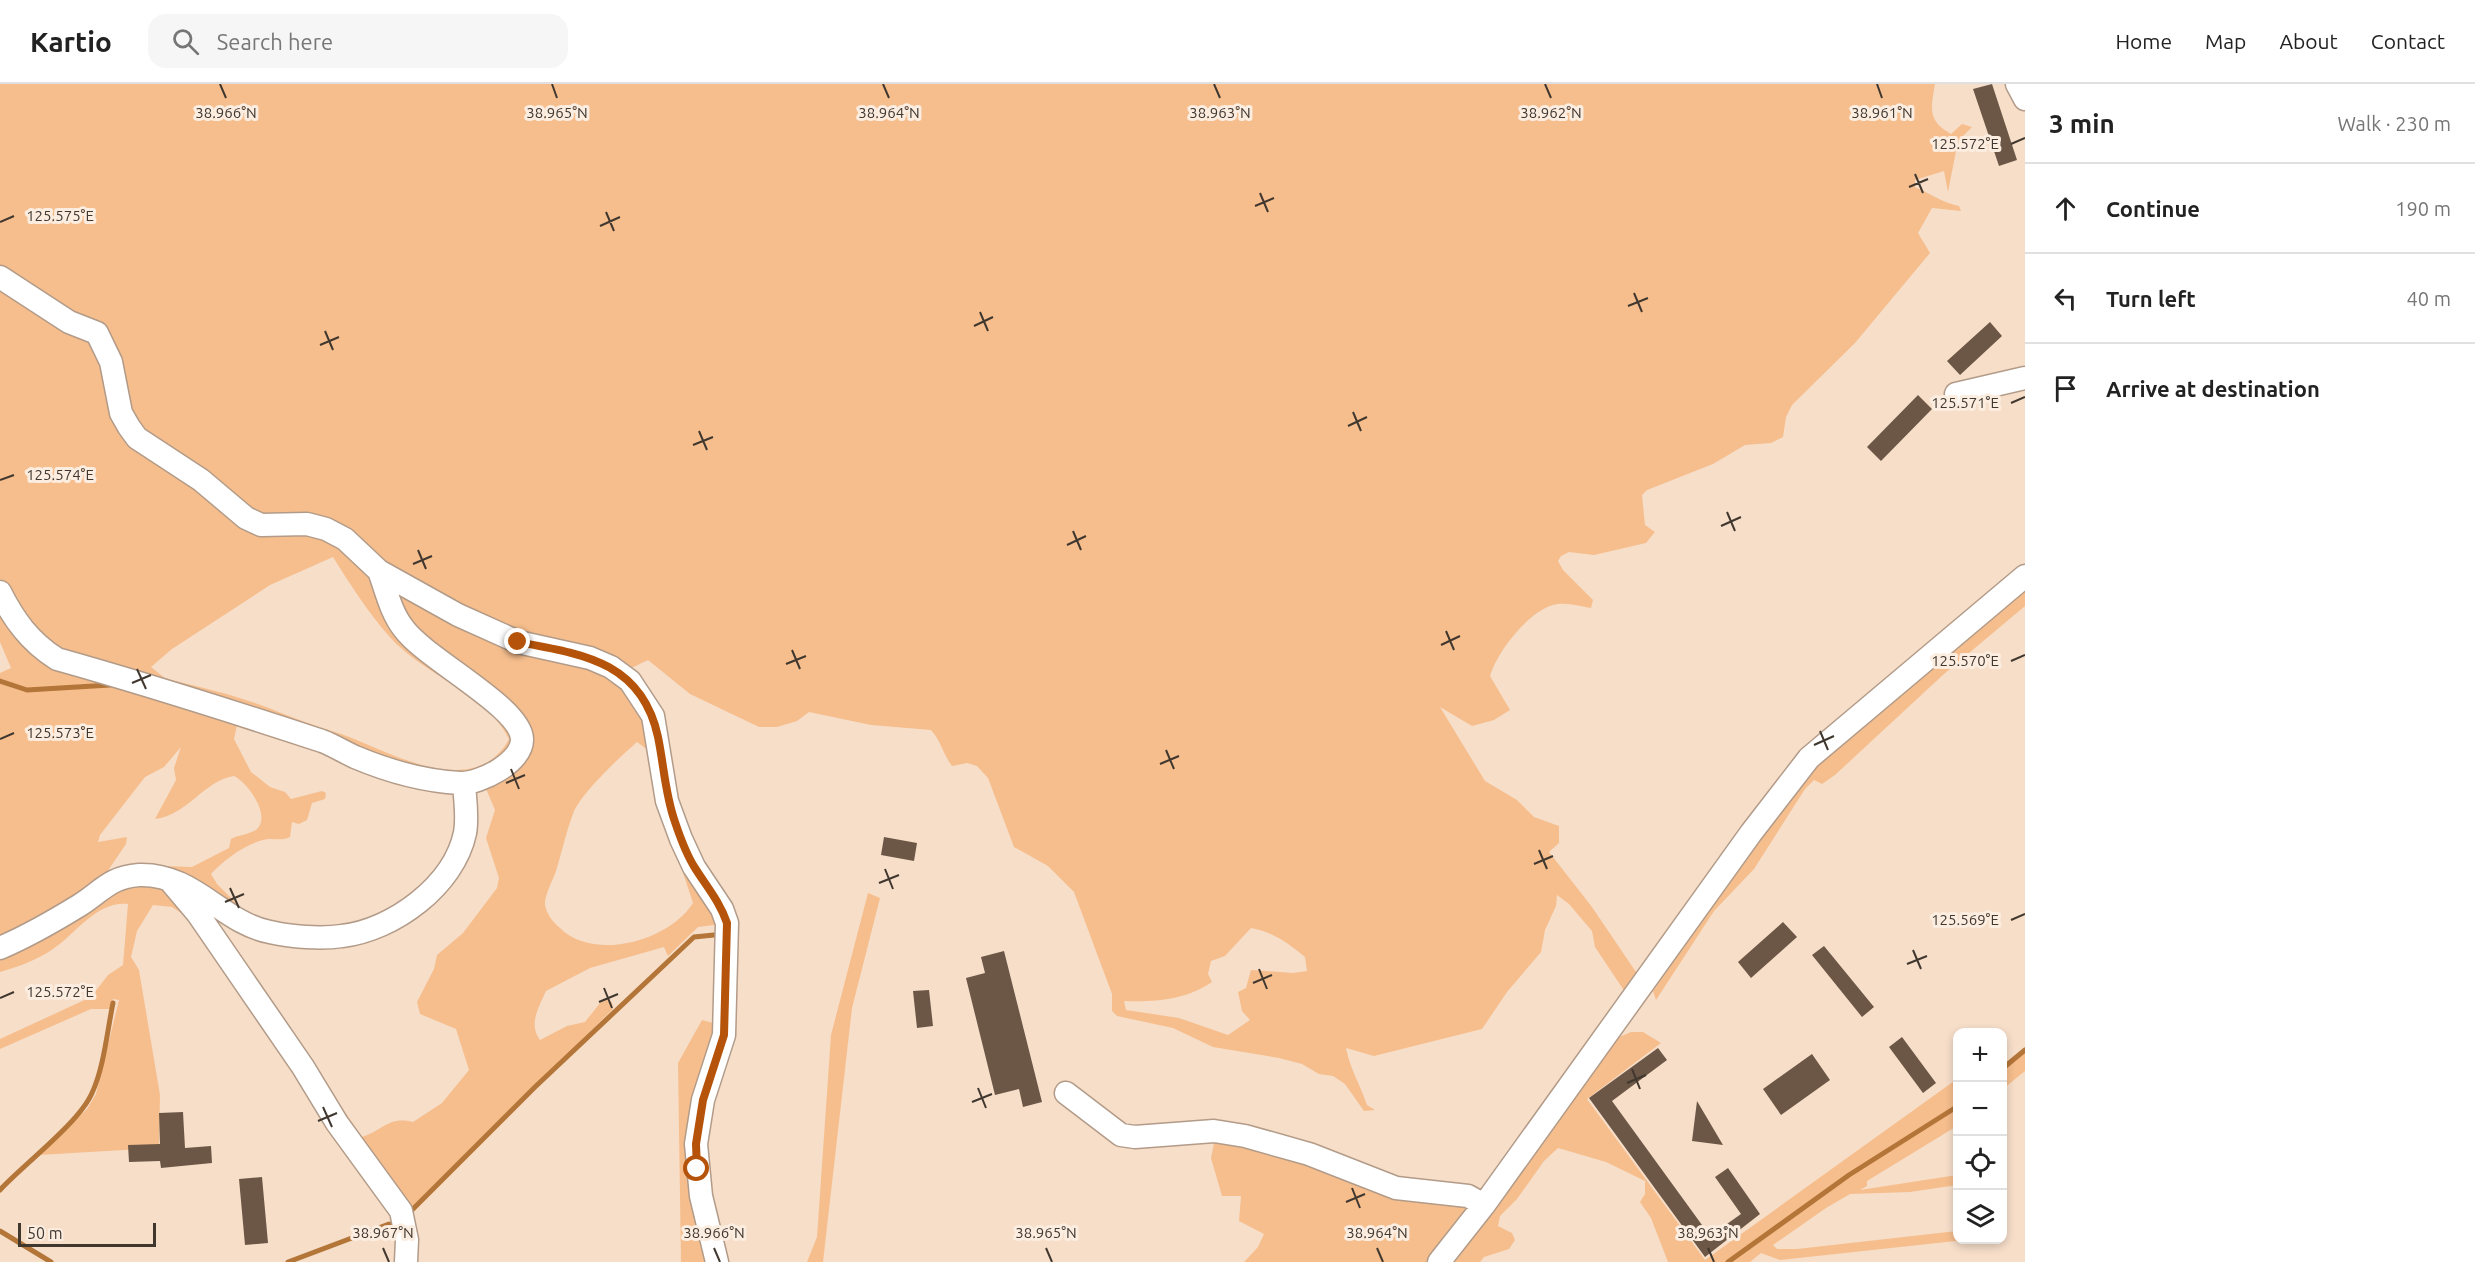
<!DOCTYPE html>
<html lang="en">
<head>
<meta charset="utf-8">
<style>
	:root { --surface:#fff; --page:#f6f6f6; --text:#222; --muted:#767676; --line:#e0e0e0 }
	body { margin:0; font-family:Ubuntu,sans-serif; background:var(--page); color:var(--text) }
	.controls { position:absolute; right:18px; bottom:18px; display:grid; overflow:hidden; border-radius:12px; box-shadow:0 3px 9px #0003 }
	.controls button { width:54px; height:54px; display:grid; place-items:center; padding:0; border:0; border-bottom:2px solid var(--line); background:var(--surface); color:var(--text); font:30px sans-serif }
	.scale { position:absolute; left:18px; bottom:15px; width:138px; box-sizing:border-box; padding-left:6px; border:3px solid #40372f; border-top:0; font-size:16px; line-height:21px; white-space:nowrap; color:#40372f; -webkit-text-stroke:4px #fcede1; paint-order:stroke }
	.stop { position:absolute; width:18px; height:18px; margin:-14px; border:4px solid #b45309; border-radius:50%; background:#fff }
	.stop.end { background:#b45309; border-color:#fff; box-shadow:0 2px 6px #0008 }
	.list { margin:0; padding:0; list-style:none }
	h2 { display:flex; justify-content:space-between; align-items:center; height:78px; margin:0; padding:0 24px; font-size:26px }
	h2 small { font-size:20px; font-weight:400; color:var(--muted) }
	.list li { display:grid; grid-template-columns:39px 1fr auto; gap:18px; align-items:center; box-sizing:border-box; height:90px; padding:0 24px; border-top:2px solid var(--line) }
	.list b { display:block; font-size:22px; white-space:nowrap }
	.list em { font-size:20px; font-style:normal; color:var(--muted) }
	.icon { flex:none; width:33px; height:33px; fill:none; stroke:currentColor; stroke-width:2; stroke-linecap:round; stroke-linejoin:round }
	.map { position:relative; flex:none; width:2025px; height:1178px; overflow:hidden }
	header { display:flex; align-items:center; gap:36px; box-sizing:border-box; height:84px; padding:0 30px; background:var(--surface); border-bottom:2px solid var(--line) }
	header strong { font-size:28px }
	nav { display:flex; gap:33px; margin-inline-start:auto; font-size:21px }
	.search { width:420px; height:54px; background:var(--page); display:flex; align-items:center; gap:15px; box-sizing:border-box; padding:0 21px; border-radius:18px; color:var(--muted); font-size:22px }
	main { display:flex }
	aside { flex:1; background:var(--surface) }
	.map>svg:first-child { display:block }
	.green { fill:#f6be8d; fill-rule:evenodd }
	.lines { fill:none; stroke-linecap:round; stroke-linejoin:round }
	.stream { stroke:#b47538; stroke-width:5 }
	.building { fill:#6c5746 }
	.minor-casing { stroke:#b29b88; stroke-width:25 }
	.minor { stroke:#fff; stroke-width:22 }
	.route { stroke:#b45309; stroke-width:8 }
	.ticks { fill:none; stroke:#40372f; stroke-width:2 }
	.ticks-label { font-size:15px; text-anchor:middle; fill:#40372f; stroke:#fcede1; stroke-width:6; stroke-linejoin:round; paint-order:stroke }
</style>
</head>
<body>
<header>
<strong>Kartio</strong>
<div class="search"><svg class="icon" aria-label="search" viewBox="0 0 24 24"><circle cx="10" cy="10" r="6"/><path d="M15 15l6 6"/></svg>Search here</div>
<nav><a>Home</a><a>Map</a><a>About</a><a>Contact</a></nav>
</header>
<main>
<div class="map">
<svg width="2025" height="1178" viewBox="0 0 2025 1178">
	<rect width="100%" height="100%" fill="#f6dec9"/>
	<path class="green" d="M0,0h1935c-4,24 -8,37 16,50l11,-10 10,3 -14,14 -10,51 -4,-21 -29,9v7c16,7 28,16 44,19l2,5 -29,-3 -14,25 12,20 -75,90 -63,62 -6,12 -3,20 -12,6 -26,2 -32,19 -66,26 -5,5 3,30 10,7 -9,11 -52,12 -25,-3 -8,4 -3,5 5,9 30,30 -2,8c-13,-2 -28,-7 -41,-2 -24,9 -53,46 -60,70l20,34 -16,10 -22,6 -32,-19 45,74 32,19 17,17 25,9v17l-10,9 43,55 48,71 -13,17 -32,-48 -3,-16 -23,-27 -12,-9 -1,11 -11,24 -4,22 -34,40 -25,37 -108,27 -28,-8c4,21 14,36 21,57l8,5 -11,1 -19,-27 -12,-8 -14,-2 -17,-10 -23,-6 -66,-11 -40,-19 -56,-12 -5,-5v-17l-38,-102 -26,-26 -34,-19 -26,-69 -11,-12 -10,-3 -15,3c-9,-12 -11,-25 -21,-36l-60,-5 -62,-13 -12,9 -20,6h-18l-69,-33 -42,-34 -25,12 -104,-33 -157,-89 -100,-28 -122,-87 -26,-74 -114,-89zM1251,844c22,4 37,15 54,29l2,14 -14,2 -42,-3 -5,18 -8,4 4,19 8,9 -22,15 -49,-17 -53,-8 -2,-9c31,1 62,-1 88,-19l-4,-8 3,-13 14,-5z
		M0,197l94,55 24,78 126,107 62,7 51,28 10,20 16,23 128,125 3,25 -35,25 -41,1 -379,-121 -42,-40 -17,-35zM333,473c16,26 46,72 68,91 34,31 87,48 108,91 -34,63 -120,13 -165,-4 -21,-7 -40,-13 -60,-21 -35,-15 -81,-27 -118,-35l-15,-12 21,-18 98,-64z
		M2025,503v19l-81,68 -109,101 -13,9 -8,-4 -9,9 -51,80 -40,42 -58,89 -3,-9 126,-182 38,-44z
		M394,505l194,72 50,38 18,57 -19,-14c-17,15 -57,52 -64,72 -7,18 -11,38 -17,57 -3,9 -12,25 -11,34 2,10 8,17 15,23 34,34 109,13 133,-25l-17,-52 46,73 -24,3 -30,29 -4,-9 -74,21 -44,23c-7,16 -18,33 -6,49l27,-14 18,-4 15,-19 7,-4 5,3 1,7 -202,199 -7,2 -203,-300 10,1 5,13 146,213c22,-7 26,-21 51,-15l29,-19 27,-33 -13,-41 -36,-15 -3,-12 17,-33 3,-14 26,-22 34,-45 2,-10 -13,-40 9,-28 -11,-26 44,-47 -107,-97z
		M0,520l22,34 215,87 -3,14 17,33 19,15 15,5 6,7 31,-8 4,2 -1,6 -13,4 -5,17 -8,4 -7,-2 -2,15c-10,5 -17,0 -27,3 -19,5 -39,20 -52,34l6,10 29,29 -82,-47 28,1 37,-19 2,-9c7,-4 22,-5 27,-11 12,-14 -10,-45 -24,-52 -31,5 -46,39 -79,43l21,-39 -2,-12 7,-21 -17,20 -19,10 -45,58 -2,7 29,-5 -1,7 -23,34 -103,65v-261l27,8 87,-4 -12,-3 -75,6 -27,-8v-8l11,-5 -11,-26z
		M157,796l33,39 -18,-12 -19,-2 -16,26 -6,26 8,13 21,125 -1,53 -121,7 49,-46 9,-15 23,-94 -6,-1 -3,10h-19l-91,40v-10l91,-42 17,-22 15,-10 5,-61c-32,-3 -52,30 -75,45 -16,11 -35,18 -53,23v-18l110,-65z
		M868,809l12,5 -28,110 -29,254h-16l10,-25 14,-202z
		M702,936l18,5 -21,74 14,163h-32l-3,-199z
		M1631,948h12l18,11 -74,56 118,161 252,-181v25l-109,70 -122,88h-58l-17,-44 -11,-16 5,-8v-13l-39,-19 -48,-14 -14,13 -27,38 -17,17 -2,10 14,7 3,7 -6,9 -25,8 -4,5h-28l165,-224z
		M2025,968v19l-22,18v-18z
		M1957,1024v18l-90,55v5l-7,4 97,-15v10l-47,7 -60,2 -24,14 -53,37 4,4h20l160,-18 1,9h7l-185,20 -19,-7 -11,9h-19l119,-86z
		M1215,1054l258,65 -43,59h-186l14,-15 6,-13 -25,-13 2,-25h-19l-11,-38z"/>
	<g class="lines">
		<path class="stream" d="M0,597l27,9 83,-5
			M2002,985l23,-19
			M0,1106c24,-26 79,-67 92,-97 12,-26 15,-61 21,-90
			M410,1128l125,-125 159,-150 20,-2
			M0,1147l51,31
			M288,1178l101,-38
			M1728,1178l121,-87 109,-69"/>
	</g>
	<path class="building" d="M1992,0l25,76 -18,6 -26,-77z
		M1990,238l12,14 -42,39 -13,-14z
		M1918,311l14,14 -51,52 -14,-14z
		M884,753l33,6 -3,18 -33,-6z
		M1783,838l14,15 -46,41 -13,-16z
		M1824,862l50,61 -12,10 -50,-62z
		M1004,867l38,151 -19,5 -4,-18 -24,6 -29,-117 19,-5 -4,-16z
		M929,906l4,36 -16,2 -4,-37z
		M1902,953l34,46 -13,10 -34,-46z
		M1658,964l9,12 -55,41 98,135 31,-22 -26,-37 13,-9 32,46 -55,43 -116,-159z
		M1812,970l18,26 -49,35 -18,-26z
		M1697,1017l26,44 -31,-4z
		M183,1028l2,36 26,-2 1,17 -51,5 -1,-7 -31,1 -1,-17 32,-1 -1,-31z
		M262,1093l6,66 -23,2 -6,-66z"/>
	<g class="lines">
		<defs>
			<path id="minor" d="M2017,0l8,15
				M0,193l69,45 28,11 14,29 10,51 8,14 8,11 64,42 45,38 15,7 46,-1 19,5 19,10 34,32 79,44 60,27 72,16 21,9 19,14 23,35 14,85 14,38 13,28 28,42 5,14 -3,112 -21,65 -7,44 5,52 16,66
				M1956,310l69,-16
				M0,508c14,28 30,50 57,67 89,25 177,53 265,82 11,4 22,11 33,16 33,14 69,24 105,26 20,1 63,-21 62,-44 -1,-32 -96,-80 -118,-110 -13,-16 -18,-39 -25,-58
				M171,798l27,32 105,153 34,56 64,88 6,29 -1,22
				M0,864c28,-12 54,-27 80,-43 22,-14 30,-28 59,-30 55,-2 83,48 131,57 21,5 51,7 72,4 52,-6 112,-51 123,-103 3,-16 0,-33 -1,-49
				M1066,1009l55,42 14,2 79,-6 31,5 64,18 87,34 72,8 16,9
				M1439,1178l45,-57 267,-372 58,-75 216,-182"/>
		</defs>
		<use href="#minor" class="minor-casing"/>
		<use href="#minor" class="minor"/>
	</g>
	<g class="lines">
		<path class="route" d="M518,558c65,12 124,20 140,95 6,29 7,57 17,85 5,15 11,32 20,46 12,19 25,34 32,55l-3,112 -21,65 -7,44 1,25"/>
	</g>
	<path class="ticks" d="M220,0l6,14M552,0l5,14M883,0l6,14M1214,0l6,14M1545,0l6,14M1877,0l5,14M2011,60l14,-6M1915,90l8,19M1909,103l19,-8M1260,109l8,19M1255,122l19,-8M606,128l8,19M0,138l14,-6M600,142l20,-9M1634,209l8,19M1628,222l20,-8M980,228l8,19M974,242l19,-9M325,247l8,19M320,261l19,-8M2011,319l14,-6M1353,328l8,19M1348,342l19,-9M699,347l8,19M693,361l20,-8M0,396l14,-5M1727,428l8,19M1721,442l20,-9M1073,447l8,19M1067,461l19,-9M418,466l8,19M413,480l19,-8M1446,547l8,19M1441,561l19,-9M792,566l8,19M2011,577l14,-6M786,580l20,-8M137,585l9,20M132,599l19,-8M1820,647l8,19M0,655l14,-6M1814,661l20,-9M1166,666l8,19M1160,680l19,-8M511,685l8,20M506,699l19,-8M1539,766l8,19M1534,780l19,-8M885,785l8,20M879,799l20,-8M230,804l9,20M225,818l19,-8M2011,836l14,-6M1913,866l8,19M1907,880l20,-8M1259,885l8,20M1253,899l19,-8M604,904l8,20M0,914l14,-6M599,918l19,-8M1632,985l8,20M1627,999l19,-8M978,1004l8,20M972,1018l20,-8M323,1023l9,20M318,1037l19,-8M1352,1104l8,20M1346,1118l19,-8M383,1164l6,14M714,1164l6,14M1046,1164l6,14M1377,1164l6,14M1708,1164l6,14"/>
	<g class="ticks-label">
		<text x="226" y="34">38.966°N</text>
		<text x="557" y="34">38.965°N</text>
		<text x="889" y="34">38.964°N</text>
		<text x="1220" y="34">38.963°N</text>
		<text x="1551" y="34">38.962°N</text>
		<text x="1882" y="34">38.961°N</text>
		<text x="1965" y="65">125.572°E</text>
		<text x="60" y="137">125.575°E</text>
		<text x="1965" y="324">125.571°E</text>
		<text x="60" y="396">125.574°E</text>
		<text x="1965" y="582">125.570°E</text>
		<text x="60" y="654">125.573°E</text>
		<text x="1965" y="841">125.569°E</text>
		<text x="60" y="913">125.572°E</text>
		<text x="383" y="1154">38.967°N</text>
		<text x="714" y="1154">38.966°N</text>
		<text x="1046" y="1154">38.965°N</text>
		<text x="1377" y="1154">38.964°N</text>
		<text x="1708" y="1154">38.963°N</text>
	</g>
</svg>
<div class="controls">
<button>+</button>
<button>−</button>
<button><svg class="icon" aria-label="locate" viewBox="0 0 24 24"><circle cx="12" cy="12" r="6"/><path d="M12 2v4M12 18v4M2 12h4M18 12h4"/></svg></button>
<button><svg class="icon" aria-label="layers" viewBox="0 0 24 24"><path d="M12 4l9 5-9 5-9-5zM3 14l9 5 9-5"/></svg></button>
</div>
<div class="scale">50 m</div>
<div class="stop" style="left:697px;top:1085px"></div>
<div class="stop end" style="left:518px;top:558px"></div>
</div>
<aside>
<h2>3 min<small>Walk · 230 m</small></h2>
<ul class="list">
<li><svg class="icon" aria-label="ahead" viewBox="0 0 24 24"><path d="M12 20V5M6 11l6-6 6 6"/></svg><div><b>Continue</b></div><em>190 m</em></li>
<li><svg class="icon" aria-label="left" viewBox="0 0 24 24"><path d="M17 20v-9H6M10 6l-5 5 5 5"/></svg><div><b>Turn left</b></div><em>40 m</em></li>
<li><svg class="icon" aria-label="arrive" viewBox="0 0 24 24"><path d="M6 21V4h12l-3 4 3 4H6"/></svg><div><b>Arrive at destination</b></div></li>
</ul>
</aside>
</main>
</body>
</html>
